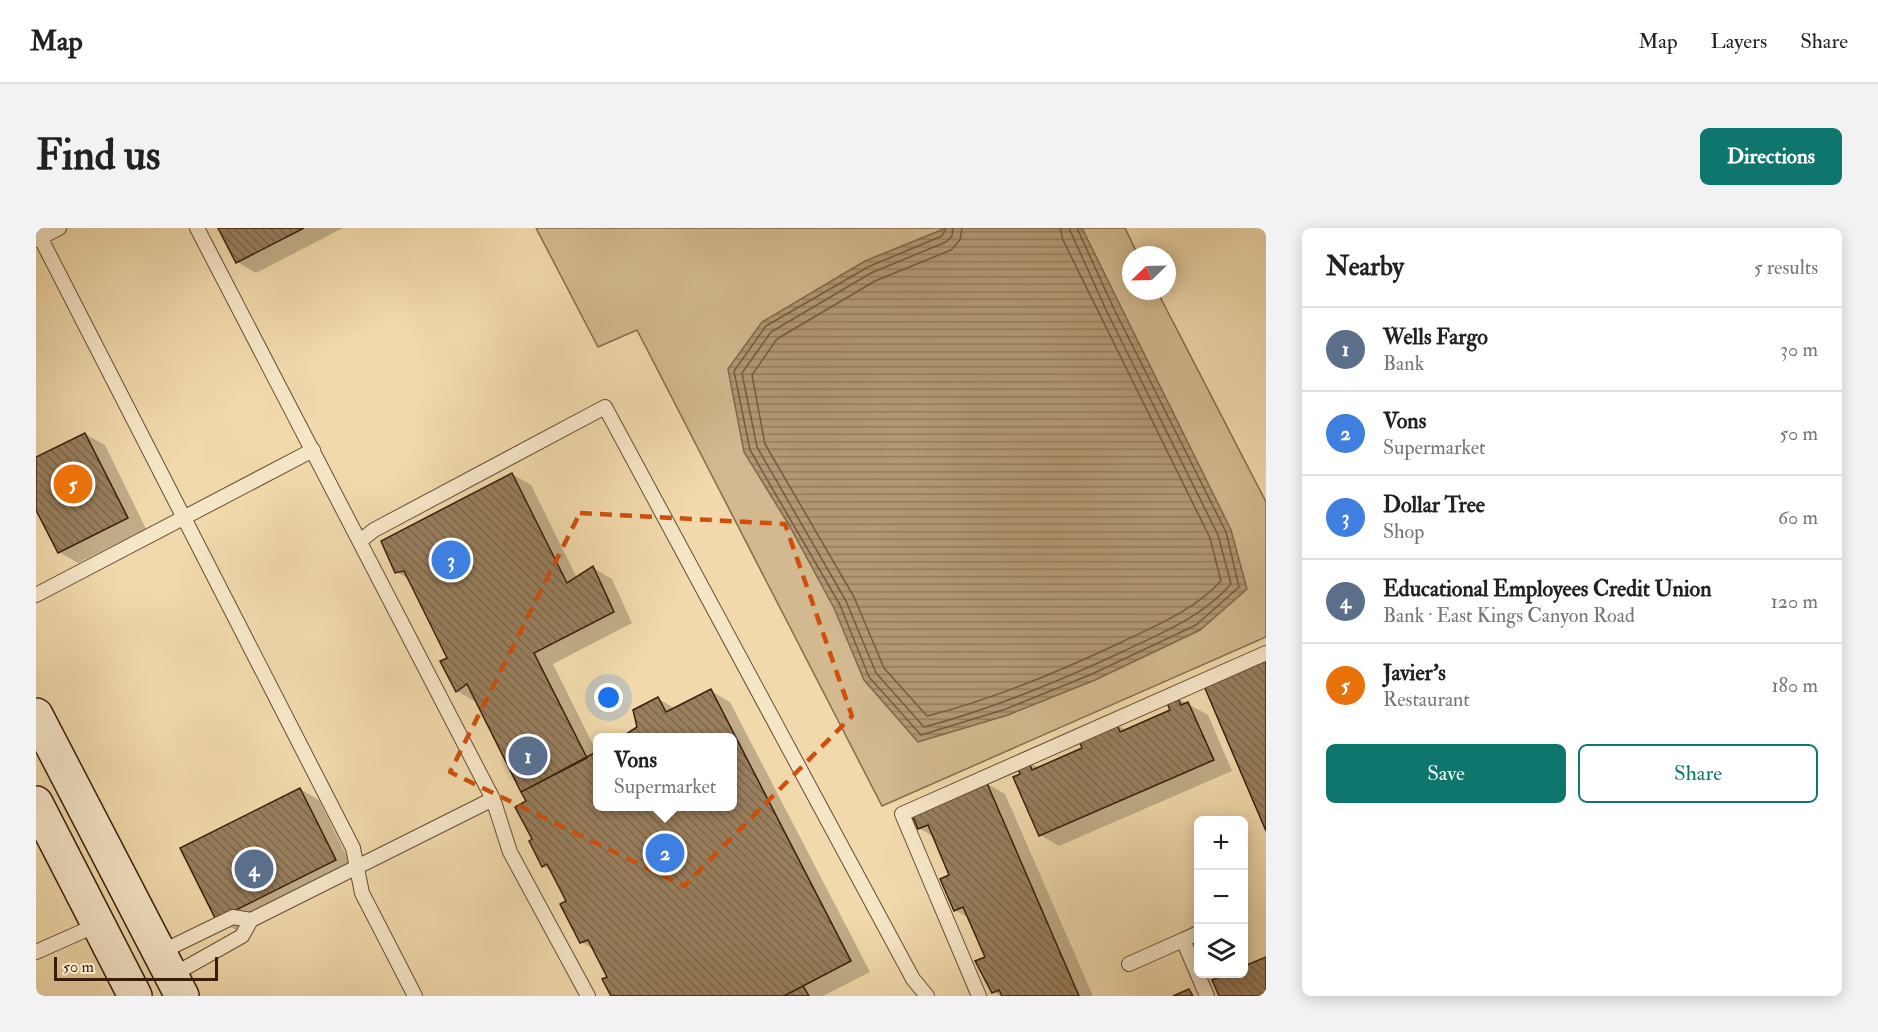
<!DOCTYPE html>
<html lang="en">
<head>
<meta charset="utf-8">
<style>
	:root { --surface:#fff; --page:#f2f2f2; --text:#222; --muted:#767676; --line:#e0e0e0; --accent:#0f766e }
	body { margin:0; font-family:"IM FELL Double Pica",serif; background:var(--page); color:var(--text) }
	.controls { position:absolute; right:18px; bottom:18px; display:grid; overflow:hidden; border-radius:9px; box-shadow:0 3px 15px #0003 }
	.controls button { width:54px; height:54px; display:grid; place-items:center; padding:0; border:0; border-bottom:2px solid var(--line); background:var(--surface); color:var(--text); font:30px sans-serif }
	.compass { position:absolute; left:1086px; top:18px; width:54px; height:54px; border-radius:50%; background:var(--surface); box-shadow:0 3px 15px #0003; rotate:247deg }
	.scale { position:absolute; left:18px; bottom:15px; width:164px; box-sizing:border-box; padding-left:6px; border:3px solid #381e09; border-top:0; font-size:16px; line-height:21px; white-space:nowrap; color:#381e09; -webkit-text-stroke:4px #f6e6c8; paint-order:stroke }
	.you { position:absolute; left:573px; top:470px; width:21px; height:21px; margin:-15px; border:4px solid #fff; border-radius:50%; background:#1a73e8; box-shadow:0 0 0 9px #1a73e833 }
	.badge { display:grid; place-items:center; width:39px; height:39px; border-radius:50%; background:var(--accent); color:#fff; font-size:20px; font-weight:700 }
	.pin { position:absolute; translate:-50% -50%; border:3px solid #fff; box-shadow:0 2px 6px #0006 }
	.popup { position:absolute; left:557px; top:505px; width:144px; height:78px; box-sizing:border-box; display:grid; place-content:center; border-radius:9px; background:var(--surface); filter:drop-shadow(0 2px 4px #0005); font-size:20px; white-space:nowrap; color:var(--muted) }
	.popup b { font-size:22px; color:var(--text) }
	.popup::after { content:''; position:absolute; left:50%; top:100%; margin-left:-12px; border:12px solid transparent; border-top-color:var(--surface) }
	.list { margin:0; padding:0; list-style:none }
	h2 { display:flex; justify-content:space-between; align-items:center; height:78px; margin:0; padding:0 24px; font-size:26px }
	h2 small { font-size:20px; font-weight:400; color:var(--muted) }
	.list li { display:grid; grid-template-columns:39px 1fr auto; gap:18px; align-items:center; box-sizing:border-box; height:84px; padding:0 24px; border-top:2px solid var(--line) }
	.list b { display:block; font-size:22px; white-space:nowrap }
	.list p { margin:0; font-size:20px; white-space:nowrap; color:var(--muted) }
	.list em { font-size:20px; font-style:normal; color:var(--muted) }
	.actions { display:flex; gap:12px; padding:18px 24px }
	.actions a { flex:1; padding:14px 0; border:2px solid var(--accent); border-radius:9px; text-align:center; font-size:21px; color:var(--accent) }
	.actions .main { background:var(--accent); color:#fff }
	.icon { flex:none; width:33px; height:33px; fill:none; stroke:currentColor; stroke-width:2; stroke-linecap:round; stroke-linejoin:round }
	.map { position:relative; flex:none; width:1230px; height:768px; overflow:hidden; border-radius:9px }
	header { display:flex; align-items:center; gap:36px; box-sizing:border-box; height:84px; padding:0 30px; background:var(--surface); border-bottom:2px solid var(--line) }
	header strong { font-size:28px }
	nav { display:flex; gap:33px; margin-inline-start:auto; font-size:21px }
	.intro { display:flex; align-items:center; justify-content:space-between; box-sizing:border-box; height:144px; padding:0 36px }
	h1 { margin:0; font-size:42px }
	.button { padding:15px 27px; border-radius:9px; background:var(--accent); color:#fff; font-size:21px; font-weight:700 }
	main { display:flex; gap:36px; padding:0 36px }
	aside { flex:1; background:var(--surface); border-radius:9px; box-shadow:0 3px 15px #0003 }
	.map>svg:first-child { display:block }
	.green { fill:#d2b98f; stroke:#856c4c; stroke-width:1.5 }
	.water { fill:url(#water-rules); stroke:#816849; stroke-width:1.5 }
	.shadow { fill:#0003 }
	.lines { fill:none; stroke-linecap:round; stroke-linejoin:round }
	.shore { stroke:#755c3e; stroke-width:1.5 }
	.building { fill:url(#building-back-hatch); stroke:#381e09; stroke-width:1.5 }
	.service-casing { stroke:#664d32; stroke-width:16 }
	.secondary-casing { stroke:#381e09; stroke-width:36 }
	.service { stroke:#f6e6c8; stroke-width:14 }
	.secondary { stroke:#f6e6c8; stroke-width:33 }
	.marked { fill:none; stroke:#ce500c; stroke-width:4.5; stroke-dasharray:12 8; stroke-linejoin:round }
</style>
</head>
<body>
<header>
<strong>Map</strong>
<nav><a>Map</a><a>Layers</a><a>Share</a></nav>
</header>
<div class="intro"><h1>Find us</h1><a class="button">Directions</a></div>
<main>
<div class="map">
<svg width="1230" height="768" viewBox="0 0 1230 768">
	<defs>
		<pattern id="water-rules" width="6" height="5" patternUnits="userSpaceOnUse" patternTransform="scale(1.5)"><rect width="6" height="5" fill="#b29974"/><path d="M0 2.5h6" fill="none" stroke="#927c5d"/></pattern>
		<pattern id="building-back-hatch" width="6" height="6" patternUnits="userSpaceOnUse" patternTransform="scale(1.5)"><rect width="6" height="6" fill="#987f5d"/><path d="M-1 5l2 2M0 0l6 6M5-1l2 2" fill="none" stroke="#7d674b"/></pattern>
	</defs>
	<rect width="100%" height="100%" fill="#f1d9ab"/>
	<filter id="stains"><feTurbulence type="fractalNoise" baseFrequency=".00333" numOctaves="4"/><feColorMatrix values="0 0 0 0 .2 0 0 0 0 .09 0 0 0 0 .02 0 0 0 .5 -.17"/></filter>
	<radialGradient id="worn" r=".72"><stop offset=".6" stop-color="#630" stop-opacity="0"/><stop offset="1" stop-color="#630" stop-opacity=".3"/></radialGradient>
	<path class="green" d="M500,0h589l13,27h-7v36h26l109,211v135l-384,169 -245,-476 -39,17z"/>
	<path class="water" d="M910,0h134l3,2 148,300 16,59 -47,41 -105,50 -87,35 -90,27 -54,-62 -30,-72 -45,-83 -45,-73 -16,-83 34,-47 103,-61z"/>
	<path class="shadow" d="M183,0h124l-87,45 -19,-11z
		M49,206l20,11 41,84 -68,34 -19,-11 -23,-46v-47z
		M476,246l19,11 46,93 16,-10 19,11 20,44 -79,41 44,89 1,53h134v-68l-94,-10 19,-30 19,11 35,-18 19,11 140,270 -47,24h-210l-4,-18 -14,-28 -14,-8 -13,-41 -15,-29 -10,-6 -9,-26 -6,-38 -52,-100 -19,-11 -8,-32 -39,-79 -13,-8z
		M1141,470l31,17 24,56 -173,75 -19,-11 -18,-60 6,-13 12,6 44,-19 32,-25 11,7 45,-20z
		M950,555l19,11 88,202h-92l-8,-4 -6,-34 -17,-39 -15,-9 -4,-34 -17,-39 -15,-9z
		M264,561l19,11 35,71 -118,59 -19,-11z"/>
	<g class="lines">
		<path class="shore" d="M910,0l-4,8 -74,31 -102,59 -32,45 16,79 90,155 29,72 52,58 85,-26 86,-35 104,-49 43,-38 -13,-55 -112,-223 -37,-81
			M917,0l-1,8 -6,6 -75,31 -100,59 -29,41 15,74 89,154 30,72 48,54c69,-18 136,-46 200,-76 39,-19 78,-34 107,-67l-13,-49 -111,-223 -38,-84
			M926,0l-2,12 -9,10 -76,31 -98,58 -25,36 13,69 89,153 30,71 43,48c68,-17 134,-45 197,-75 35,-17 70,-31 97,-60l-11,-43 -147,-298 -3,-12"/>
	</g>
	<path class="building" d="M182,0h86l-68,35z
		M49,205l43,85 -70,35 -22,-43v-53z
		M476,245l55,110 26,-17 21,46 -80,41 53,105 -66,34 -54,-108 -11,8 -16,-31 7,-3 -43,-87 -9,2 -14,-32z
		M1230,431v172l-62,-145z
		M675,461l140,272 -67,35h-173l-9,-17 5,-2 -19,-37 -8,3 -20,-39 6,-3 -19,-37 -5,3 -13,-26 3,-2 -17,-32 11,-6 -5,-9 77,-41v55h134v-68h-112l17,-11 -4,-17 25,-13 8,15z
		M1141,468l4,9 7,-3 26,58 -175,76 -26,-59 7,-3 -4,-9 12,-5 4,10 50,-22 -4,-9 38,-17 4,10 50,-22 -4,-9z
		M950,553l93,215h-77l-3,-6 -7,3 -17,-32 10,-4 -22,-50 -9,4 -14,-32 9,-4 -21,-50 -10,4 -7,-16z
		M264,560l36,72 -120,60 -36,-72z
		M1230,729v39h-47l-7,-16 15,-6h17v-8z
		M767,758l6,10h-25z
		M1153,761l4,7h-20z"/>
	<g class="lines">
		<defs>
			<path id="service" d="M161,0l296,571 17,53 78,144
				M0,1l317,619 9,45 53,103
				M0,12l23,-12
				M324,313l14,-11 231,-123 308,572 14,17
				M0,367l277,-145
				M1147,712l15,-7
				M0,724l63,-28
				M123,725l74,-36 18,3
				M1093,736l54,-24 24,56
				M135,748l71,-40 9,-16 242,-121
				M943,768l-77,-182 364,-161"/>
			<path id="secondary" d="M0,487l146,281
				M0,575l99,193"/>
		</defs>
		<use href="#service" class="service-casing"/>
		<use href="#secondary" class="secondary-casing"/>
		<use href="#service" class="service"/>
		<use href="#secondary" class="secondary"/>
	</g>
	<path class="marked" d="M544,285l205,11 67,192 -168,170 -234,-114z"/>
	<rect width="100%" height="100%" filter="url(#stains)"/>
	<rect width="100%" height="100%" fill="url(#worn)"/>
</svg>
<div class="controls">
<button>+</button>
<button>−</button>
<button><svg class="icon" aria-label="layers" viewBox="0 0 24 24"><path d="M12 4l9 5-9 5-9-5zM3 14l9 5 9-5"/></svg></button>
</div>
<svg class="compass" viewBox="-18 -18 36 36"><path d="M0-13l5 13h-10z" fill="#e53935"/><path d="M0 13l5-13h-10z" fill="#767676"/></svg>
<div class="scale">50 m</div>
<div class="you"></div>
<div class="pin badge" style="left:492px;top:528px;background:#5c6f8a">1</div>
<div class="pin badge" style="left:629px;top:625px;background:#3f7fe0">2</div>
<div class="popup"><b>Vons</b>Supermarket</div>
<div class="pin badge" style="left:415px;top:332px;background:#3f7fe0">3</div>
<div class="pin badge" style="left:218px;top:641px;background:#5c6f8a">4</div>
<div class="pin badge" style="left:37px;top:256px;background:#e8710a">5</div>
</div>
<aside>
<h2>Nearby<small>5 results</small></h2>
<ul class="list">
<li><span class="badge" style="background:#5c6f8a">1</span><div><b>Wells Fargo</b><p>Bank</p></div><em>30 m</em></li>
<li><span class="badge" style="background:#3f7fe0">2</span><div><b>Vons</b><p>Supermarket</p></div><em>50 m</em></li>
<li><span class="badge" style="background:#3f7fe0">3</span><div><b>Dollar Tree</b><p>Shop</p></div><em>60 m</em></li>
<li><span class="badge" style="background:#5c6f8a">4</span><div><b>Educational Employees Credit Union</b><p>Bank · East Kings Canyon Road</p></div><em>120 m</em></li>
<li><span class="badge" style="background:#e8710a">5</span><div><b>Javier's</b><p>Restaurant</p></div><em>180 m</em></li>
</ul>
<div class="actions"><a class="main">Save</a><a>Share</a></div>
</aside>
</main>
</body>
</html>
